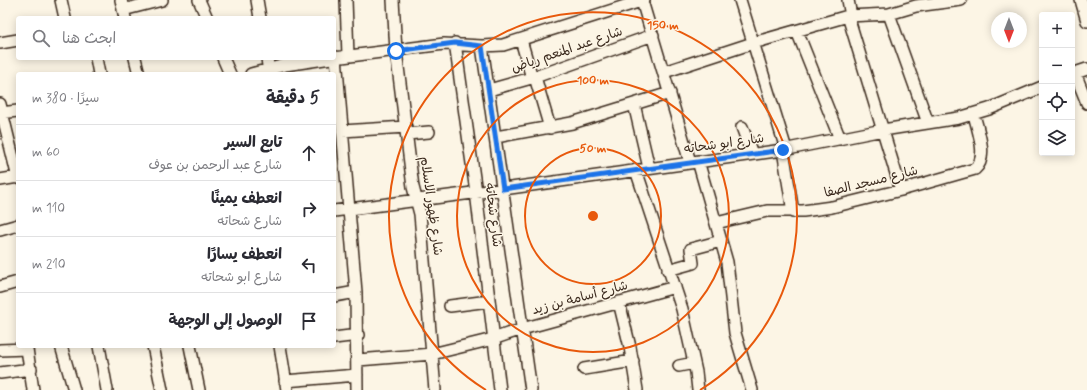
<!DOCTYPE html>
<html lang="ar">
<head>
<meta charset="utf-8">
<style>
	:root { --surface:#fff; --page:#f7f7f7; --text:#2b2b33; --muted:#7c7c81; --line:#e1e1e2 }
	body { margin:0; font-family:Mynerve,"Playpen Sans Arabic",sans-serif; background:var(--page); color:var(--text); direction:rtl }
	.controls { position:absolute; right:12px; top:12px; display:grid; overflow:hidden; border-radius:4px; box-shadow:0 2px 10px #0003 }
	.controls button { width:36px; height:36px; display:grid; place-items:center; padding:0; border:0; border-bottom:1px solid var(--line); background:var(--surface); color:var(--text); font:20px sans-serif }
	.compass { position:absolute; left:991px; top:12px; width:36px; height:36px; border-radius:50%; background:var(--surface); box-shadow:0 2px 10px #0003; rotate:180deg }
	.stop { position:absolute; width:12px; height:12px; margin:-9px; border:3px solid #1a73e8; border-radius:50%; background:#fff }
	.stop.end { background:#1a73e8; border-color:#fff; box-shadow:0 1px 4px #0008 }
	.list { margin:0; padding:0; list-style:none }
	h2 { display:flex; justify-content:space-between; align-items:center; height:52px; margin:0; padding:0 16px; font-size:17px }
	h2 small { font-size:13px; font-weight:400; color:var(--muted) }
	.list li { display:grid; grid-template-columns:26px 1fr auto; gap:12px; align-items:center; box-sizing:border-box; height:56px; padding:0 16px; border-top:1px solid var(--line) }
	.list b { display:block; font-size:15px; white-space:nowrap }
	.list p { margin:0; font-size:13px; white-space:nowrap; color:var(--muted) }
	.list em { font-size:13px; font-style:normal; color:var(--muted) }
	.icon { flex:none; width:22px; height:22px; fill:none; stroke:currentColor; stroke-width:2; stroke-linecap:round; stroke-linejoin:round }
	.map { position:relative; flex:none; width:1087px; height:390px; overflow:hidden; direction:ltr }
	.search { position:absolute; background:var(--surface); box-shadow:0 2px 10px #0003; left:16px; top:16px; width:320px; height:44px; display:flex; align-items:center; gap:10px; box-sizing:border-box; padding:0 14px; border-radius:4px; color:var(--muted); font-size:15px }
	.panel { position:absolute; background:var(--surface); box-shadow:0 2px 10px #0003; left:16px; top:72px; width:320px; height:276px; border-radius:4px; direction:rtl }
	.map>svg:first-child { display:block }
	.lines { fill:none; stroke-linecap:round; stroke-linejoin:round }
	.street-casing { stroke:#3b2a1e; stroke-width:14 }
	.street { stroke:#fcf5e5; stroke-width:11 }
	.route { stroke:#1a73e8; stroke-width:5 }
	.ring { fill:none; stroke:#e8590c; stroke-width:2 }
	.labels { text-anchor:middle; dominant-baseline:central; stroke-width:3; stroke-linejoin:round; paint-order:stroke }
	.street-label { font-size:13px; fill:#3b2a1e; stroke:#fcf5e5 }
	.centre { fill:#e8590c; stroke:#fcf5e5; stroke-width:2 }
	.ring-label { font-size:12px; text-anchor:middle; font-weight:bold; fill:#e8590c; stroke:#fcf5e5; stroke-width:3; stroke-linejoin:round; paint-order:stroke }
</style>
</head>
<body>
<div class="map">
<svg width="1087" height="390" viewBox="0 0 1087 390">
	<rect width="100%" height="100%" fill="#fcf5e5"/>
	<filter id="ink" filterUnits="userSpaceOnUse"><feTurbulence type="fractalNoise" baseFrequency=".025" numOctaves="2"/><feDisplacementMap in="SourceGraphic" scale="8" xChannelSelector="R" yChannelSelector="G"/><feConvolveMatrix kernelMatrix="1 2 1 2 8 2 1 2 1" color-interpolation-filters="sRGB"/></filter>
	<g filter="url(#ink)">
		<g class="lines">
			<defs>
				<path id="street" d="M61,0l4,18
					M121,0l4,18
					M199,0l8,18
					M257,0l3,18
					M346,0l2,56
					M393,0l3,51 17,136 7,27 15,176
					M740,0l46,149
					M848,0l3,16
					M1081,0l6,21
					M642,1l48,161
					M123,10l39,-10
					M889,14l39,109
					M848,16l53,174
					M797,31l43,108
					M521,40l11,38
					M0,43l18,-3
					M455,43l21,149 24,198
					M482,46l49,344
					M336,57l20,235 1,98
					M96,58l3,16
					M135,58l4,16
					M223,58l7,16
					M267,58l2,16
					M334,58l110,-14 38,2 21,-1 141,-45
					M664,72l89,-29 95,-27 41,-2 27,-8 45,-6
					M1075,73l12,30
					M251,74l34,-9 46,-7
					M1072,74l15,-5
					M535,77l15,51
					M489,90l46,-13 118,-42
					M0,104l18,74
					M634,104l15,64
					M0,113l18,-2
					M742,127l10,27
					M342,131l64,-4
					M407,134l22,-2
					M496,137l76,-14 98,-30
					M783,150l10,62
					M698,161l29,101 8,71 17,57
					M636,170l46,139 14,63 2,18
					M0,180l18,-3
					M334,211l169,-22 280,-39 100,-20 76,-12 30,-9 53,-22
					M716,223l51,-12h36l29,-4 69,-17 74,-21c14,-12 2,-40 -1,-55
					M0,230l18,-5
					M668,270l25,-7 -2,-14 30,-8
					M0,287l18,-5
					M334,296l22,-4
					M619,302l11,45 7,43
					M450,306l39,-5
					M334,338l24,-3
					M61,346l13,44
					M99,346l8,44
					M153,346l9,44
					M190,346l9,44
					M280,346l7,44
					M0,350l27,-1 6,41
					M358,360l74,-6 61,-15 29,-10 153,-42
					M679,366l15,-3
					M584,369l49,-8
					M0,373l31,-4
					M285,381l72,-6"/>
			</defs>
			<use href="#street" class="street-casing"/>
			<use href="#street" class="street"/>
		</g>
	</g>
	<g class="lines" filter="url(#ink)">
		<path class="route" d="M396,51l59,-8 27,3 21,143 280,-39"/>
	</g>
	<g class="ring">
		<circle cx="593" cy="216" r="68"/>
		<circle cx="593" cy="216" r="136"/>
		<path d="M486 390A204 204 0 1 1 700 390"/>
	</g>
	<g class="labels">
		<g class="street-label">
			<text transform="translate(567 50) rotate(-19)">شارع عبد المنعم رياض</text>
			<text transform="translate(724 144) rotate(-8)">شارع ابو شحاته</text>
			<text transform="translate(871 182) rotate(-14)">شارع مسجد الصفا</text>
			<text transform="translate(431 206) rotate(82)">شارع ظهور الاسلام</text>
			<text transform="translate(493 215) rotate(83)">شارع شحاته</text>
			<text transform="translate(580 298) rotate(-15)">شارع أسامة بن زيد</text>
		</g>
	</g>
	<circle cx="593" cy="216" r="6" class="centre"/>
	<g class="ring-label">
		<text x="663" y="29">150 m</text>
		<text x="593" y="84">100 m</text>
		<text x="593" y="152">50 m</text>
	</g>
</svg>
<div class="controls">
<button>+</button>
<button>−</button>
<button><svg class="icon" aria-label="locate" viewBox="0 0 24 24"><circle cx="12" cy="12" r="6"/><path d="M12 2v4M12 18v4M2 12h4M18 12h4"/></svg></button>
<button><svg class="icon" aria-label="layers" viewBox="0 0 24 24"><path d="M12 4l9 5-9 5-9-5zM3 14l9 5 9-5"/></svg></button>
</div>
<svg class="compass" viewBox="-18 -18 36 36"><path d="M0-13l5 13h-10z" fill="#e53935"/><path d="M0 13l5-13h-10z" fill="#7c7c81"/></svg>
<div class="stop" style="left:396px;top:51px"></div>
<div class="stop end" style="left:783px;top:150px"></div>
<div class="search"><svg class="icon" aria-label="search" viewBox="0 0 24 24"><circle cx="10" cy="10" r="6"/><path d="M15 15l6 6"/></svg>ابحث هنا</div>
<section class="panel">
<h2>5 دقيقة<small>سيرًا · 380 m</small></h2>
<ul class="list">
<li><svg class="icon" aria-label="ahead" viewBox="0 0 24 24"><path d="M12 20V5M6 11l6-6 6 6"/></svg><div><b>تابع السير</b><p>شارع عبد الرحمن بن عوف</p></div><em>60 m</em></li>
<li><svg class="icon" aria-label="right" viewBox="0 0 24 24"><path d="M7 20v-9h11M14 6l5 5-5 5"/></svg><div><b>انعطف يمينًا</b><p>شارع شحاته</p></div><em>110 m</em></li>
<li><svg class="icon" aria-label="left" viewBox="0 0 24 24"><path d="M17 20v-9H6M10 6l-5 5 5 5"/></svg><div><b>انعطف يسارًا</b><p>شارع ابو شحاته</p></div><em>210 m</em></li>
<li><svg class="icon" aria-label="arrive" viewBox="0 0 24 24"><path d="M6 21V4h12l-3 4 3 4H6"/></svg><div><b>الوصول إلى الوجهة</b></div></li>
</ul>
</section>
</div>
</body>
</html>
